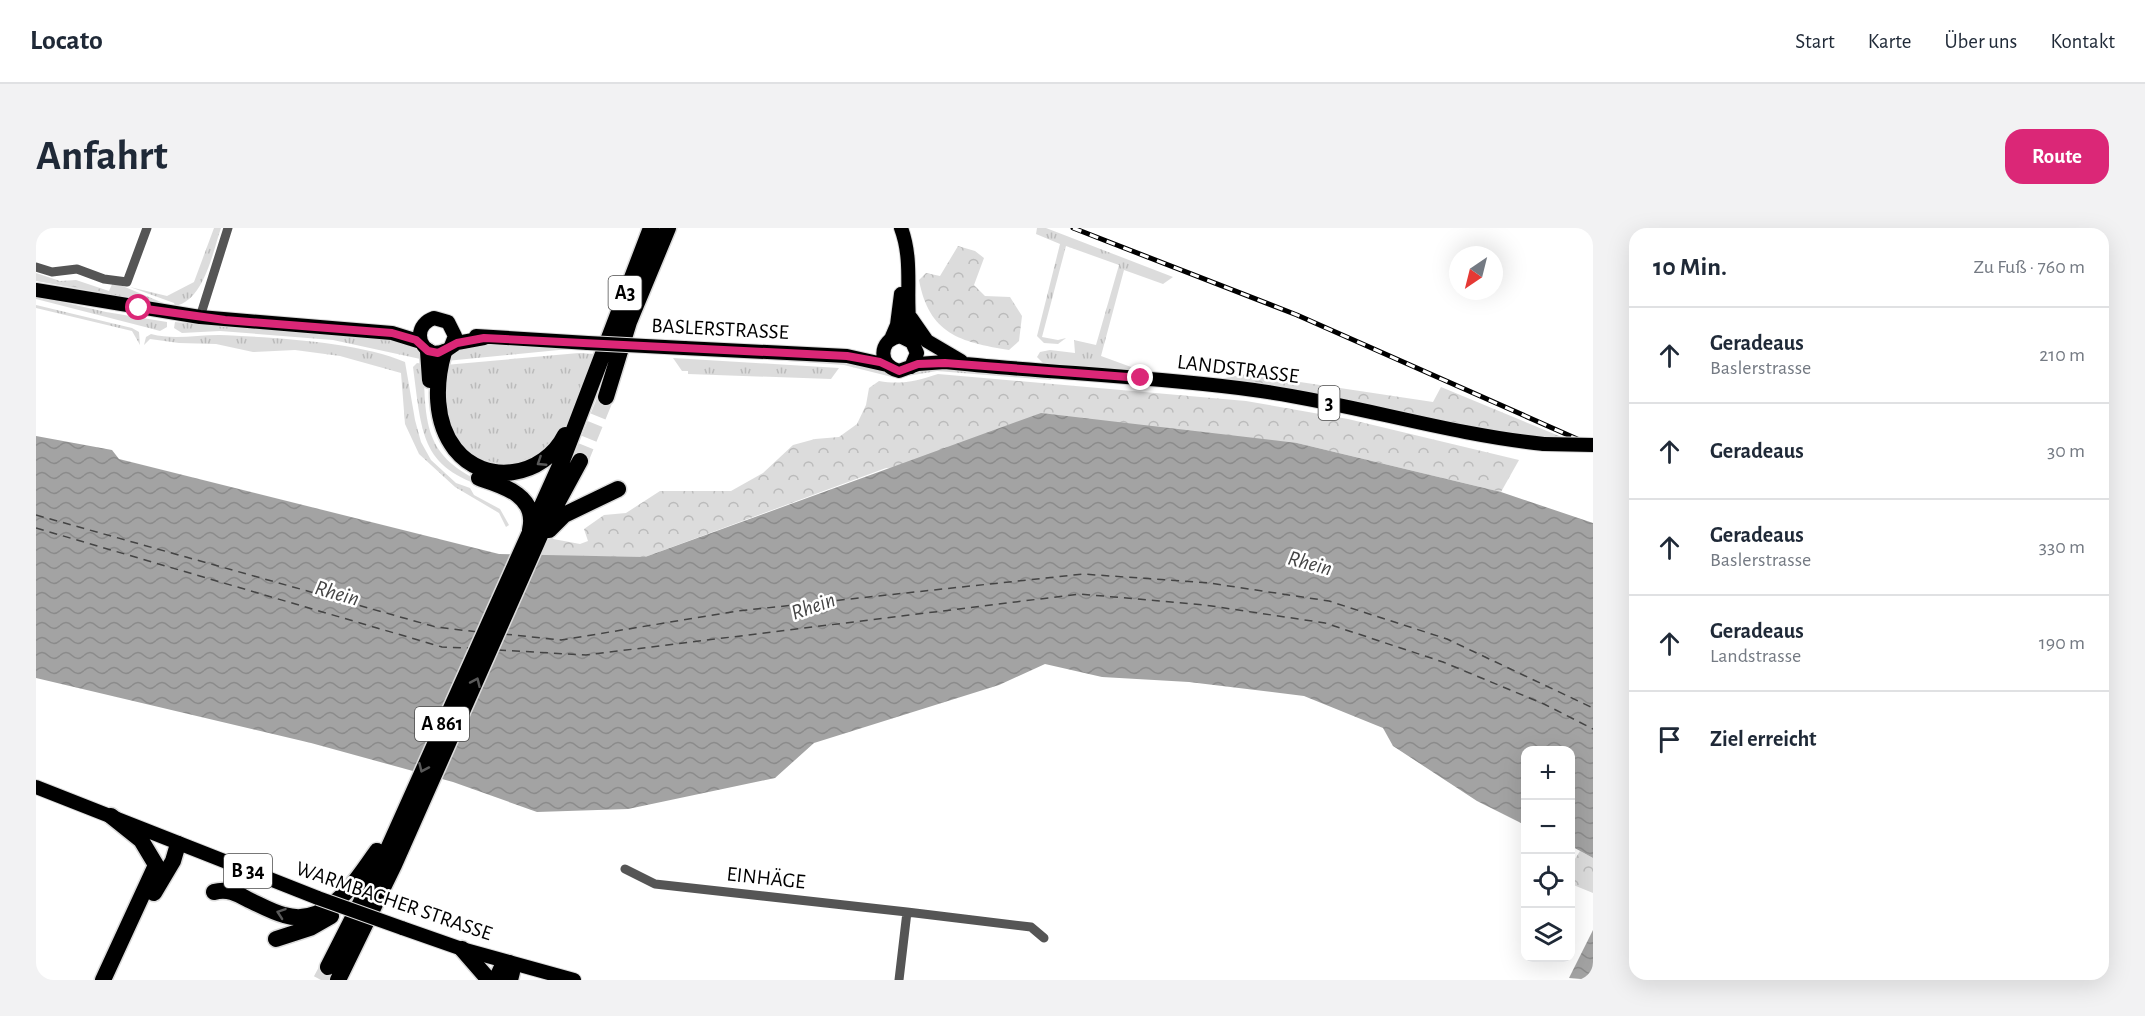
<!DOCTYPE html>
<html lang="de">
<head>
<meta charset="utf-8">
<style>
	:root { --surface:#fff; --page:#f2f2f3; --text:#1f2937; --muted:#747a83; --line:#e0e1e3; --accent:#db2777 }
	body { margin:0; font-family:"Alegreya Sans",sans-serif; background:var(--page); color:var(--text) }
	.controls { position:absolute; right:18px; bottom:18px; display:grid; overflow:hidden; border-radius:12px; box-shadow:0 6px 24px #0002 }
	.controls button { width:54px; height:54px; display:grid; place-items:center; padding:0; border:0; border-bottom:2px solid var(--line); background:var(--surface); color:var(--text); font:30px sans-serif }
	.compass { position:absolute; left:1413px; top:18px; width:54px; height:54px; border-radius:50%; background:var(--surface); box-shadow:0 6px 24px #0002; rotate:215deg }
	.stop { position:absolute; width:18px; height:18px; margin:-14px; border:4px solid #db2777; border-radius:50%; background:#fff }
	.stop.end { background:#db2777; border-color:#fff; box-shadow:0 2px 6px #0008 }
	.list { margin:0; padding:0; list-style:none }
	h2 { display:flex; justify-content:space-between; align-items:center; height:78px; margin:0; padding:0 24px; font-size:26px }
	h2 small { font-size:20px; font-weight:400; color:var(--muted) }
	.list li { display:grid; grid-template-columns:39px 1fr auto; gap:18px; align-items:center; box-sizing:border-box; height:96px; padding:0 24px; border-top:2px solid var(--line) }
	.list b { display:block; font-size:22px; white-space:nowrap }
	.list p { margin:0; font-size:20px; white-space:nowrap; color:var(--muted) }
	.list em { font-size:20px; font-style:normal; color:var(--muted) }
	.icon { flex:none; width:33px; height:33px; fill:none; stroke:currentColor; stroke-width:2; stroke-linecap:round; stroke-linejoin:round }
	.map { position:relative; flex:none; width:1557px; height:752px; overflow:hidden; border-radius:18px }
	header { display:flex; align-items:center; gap:36px; box-sizing:border-box; height:84px; padding:0 30px; background:var(--surface); border-bottom:2px solid var(--line) }
	header strong { font-size:28px }
	nav { display:flex; gap:33px; margin-inline-start:auto; font-size:21px }
	.intro { display:flex; align-items:center; justify-content:space-between; box-sizing:border-box; height:144px; padding:0 36px }
	h1 { margin:0; font-size:42px }
	.button { padding:15px 27px; border-radius:18px; background:var(--accent); color:#fff; font-size:21px; font-weight:700 }
	main { display:flex; gap:36px; padding:0 36px }
	aside { flex:1; background:var(--surface); border-radius:18px; box-shadow:0 6px 24px #0002 }
	.map>svg:first-child { display:block }
	.grass { fill:url(#grass-tufts) }
	.forest { fill:url(#forest-crowns) }
	.water { fill:url(#water-waves) }
	.lines { fill:none; stroke-linecap:round; stroke-linejoin:round }
	.ferry { stroke:#444; stroke-width:1.5; stroke-dasharray:8 6; stroke-linecap:butt }
	.motorway-tunnel { stroke:#d9d9d9; stroke-width:16; stroke-dasharray:16 8; stroke-linecap:butt }
	.primary-casing { stroke:#dbdbdb; stroke-width:16 }
	.motorway-casing { stroke:#dbdbdb; stroke-width:19 }
	.minor { stroke:#555; stroke-width:9 }
	.primary { stroke:#000; stroke-width:14 }
	.motorway { stroke:#000; stroke-width:16 }
	.rail-casing { stroke:#000; stroke-width:5 }
	.rail { stroke:#fff; stroke-width:3; stroke-dasharray:9; stroke-linecap:butt }
	.primary-bridge-casing { stroke:#dbdbdb; stroke-width:16; stroke-linecap:butt }
	.primary-bridge { stroke:#000; stroke-width:14 }
	.oneway { stroke:#595959 }
	.route { stroke:#db2777; stroke-width:8 }
	.labels { text-anchor:middle; dominant-baseline:central; stroke-width:5; stroke-linejoin:round; paint-order:stroke }
	.shield { fill:#fff; stroke:#4c4c4c; stroke-width:1.5 }
	.shield-label { font-size:20px; font-weight:bold; fill:#000 }
	.street-label { font-size:21px; fill:#000; stroke:#fff }
	.water-label { font-size:22px; font-style:italic; fill:#444; stroke:#fff }
</style>
</head>
<body>
<header>
<strong>Locato</strong>
<nav><a>Start</a><a>Karte</a><a>Über uns</a><a>Kontakt</a></nav>
</header>
<div class="intro"><h1>Anfahrt</h1><a class="button">Route</a></div>
<main>
<div class="map">
<svg width="1557" height="752" viewBox="0 0 1557 752">
	<defs>
		<pattern id="grass-tufts" width="24" height="20" patternUnits="userSpaceOnUse" patternTransform="scale(1.5)"><rect width="24" height="20" fill="#dcdcdc"/><path d="M3 7l-1-3M5 7V3M7 7l1-3M15 17l-1-3M17 17v-4M19 17l1-3" fill="none" stroke="#bbb"/></pattern>
		<pattern id="forest-crowns" width="20" height="18" patternUnits="userSpaceOnUse" patternTransform="scale(1.5)"><rect width="20" height="18" fill="#dcdcdc"/><path d="M2 6a3 3 0 1 1 6 0M12 15a3 3 0 1 1 6 0" fill="none" stroke="#bbb"/></pattern>
		<pattern id="water-waves" width="16" height="10" patternUnits="userSpaceOnUse" patternTransform="scale(1.5)"><rect width="16" height="10" fill="#a3a3a3"/><path d="M0 5q4-4 8 0t8 0" fill="none" stroke="#8b8b8b"/></pattern>
	</defs>
	<rect width="100%" height="100%" fill="#fff"/>
	<path class="grass" d="M178,0h7c-8,23 -17,73 -46,78l-1,-3 -44,-16 37,9 27,-14z
		M1001,0h9l127,49 -10,7 -39,-14 -23,86 52,19 -108,-10 -8,-8 3,-5 10,-2 25,3 -1,-13 22,5 23,-80 -53,-19 -24,91 16,3 8,-2 -8,6 -14,-1 -7,-7 23,-92 -24,-10z
		M0,45l24,8 16,-1 33,11 4,-9 55,23 -132,-24z
		M0,68l70,16 61,10v5l-7,4 -11,-3 -113,-29z
		M0,77l96,23 7,4 1,13 -8,-14 -96,-23z
		M139,94l221,17 21,9 8,12 -92,-20 -113,-9 -38,2 -8,-5z
		M115,106c23,6 44,1 68,1 51,2 141,7 186,27l10,58 6,22 10,18 25,23 14,5 4,7 26,14 9,16 -3,2 -7,-14 -44,-26 -36,-33 -14,-30 -4,-51 -61,-17 -45,-6 -42,2 -37,-8 -37,-1 -29,-4 -6,6 2,-8z
		M442,115l87,4 4,2 -123,12 12,-12z
		M543,125l16,1 -27,69 -12,20 -11,11 -41,13 -18,-3 -17,-10 -16,-20 -6,-17 -2,-52z
		M650,126l242,12 124,11 -1,3 -114,-9 -41,7 -52,-13z
		M637,130l166,10 -8,11 -143,-5v-3h-6z
		M381,135l7,1c0,78 7,98 81,129 -83,-22 -82,-48 -92,-126z"/>
	<path class="forest" d="M922,18l17,5 9,7 -10,27 11,11 25,1 12,19 -3,25 -10,9c-49,-8 -80,-16 -90,-70l7,-7 14,3z
		M0,47l23,7 17,-1 34,11 7,-6 27,13 -108,-19z
		M902,146l308,27 102,18 171,41 -18,32 -204,-49 -411,25 -241,89 -107,-1 10,-18 32,6 8,-3 -4,-12 20,-14 22,-2 34,-22h71l32,-18 30,-28 22,-6 24,-2 18,-13 9,-19 3,-17 10,-7c22,4 38,0 59,-7z
		M1211,146l186,28 8,-15 123,51 -63,-5 -287,-53z
		M1544,623l13,7v35l-22,-9v-19z"/>
	<path class="water" d="M1005,185l256,30 204,49 92,31v335l-22,-12 -1,-96h-44l-1,75 -48,-24 -84,-55 -10,-18 -79,-32 -115,-14 -87,-5 -57,-13 -46,21 -185,58 -39,35 -147,31 -91,3 -84,-30 -142,-39 -275,-65v-242l76,14 7,9 380,95 146,3z
		M1557,702v50l-24,-2z"/>
	<g class="lines">
		<path class="ferry" d="M0,287l400,112 42,5
			M0,300l406,119 28,1
			M468,406l57,6 177,-29 345,-37 126,9 120,18 118,38 146,69
			M462,422l88,5 494,-61 125,11 120,18 118,39 101,42 49,25"/>
		<path class="motorway-tunnel" d="M544,233l26,-64
			M285,752l7,-13"/>
		<defs>
			<path id="primary" d="M865,0c14,37 2,76 11,114
				M0,62l164,27 192,16 29,9
				M875,90l16,23 34,20
				M440,108l112,7
				M855,111l6,-14 4,-31
				M415,118l4,-10 -7,-14 -14,-4c-18,6 -19,27 -1,35l11,-1 13,-9 27,-5
				M648,120l163,8 40,9
				M875,139l6,-14 -5,-11 -12,-6c-22,4 -22,30 -1,35l19,-7 27,-2c103,11 206,14 309,28 98,13 192,44 290,54
				M0,559l282,111
				M366,700l60,21 112,31"/>
			<path id="motorway" d="M392,123l2,29
				M408,124c-9,31 -10,70 11,97 30,38 89,28 110,-14
				M570,169l23,-75 39,-94
				M443,250c25,8 59,18 51,52
				M513,302l15,-15 54,-26
				M178,664c14,-4 24,2 35,8 11,5 23,12 35,15 43,13 72,-34 93,-64
				M118,665l19,-32 5,-17
				M240,711l34,-11 21,-12
				M426,721l27,31
				M292,739l60,-118 174,-388 89,-233
				M67,752l53,-115 -15,-25 -30,-24
				M302,752l56,-115 148,-334 38,-70
				M460,752l5,-11 8,-6 3,9 -2,8"/>
		</defs>
		<use href="#primary" class="primary-casing"/>
		<use href="#motorway" class="motorway-casing"/>
		<path class="minor" d="M0,39l16,5 25,-3 27,10 23,3 20,-54
			M164,89l28,-89
			M589,641l30,15 252,28
			M863,752l8,-68 124,15 13,11"/>
		<use href="#primary" class="primary"/>
		<use href="#motorway" class="motorway"/>
		<defs>
			<path id="rail" d="M1037,0l224,87 296,131"/>
		</defs>
		<use href="#rail" class="rail-casing"/>
		<use href="#rail" class="rail"/>
		<defs>
			<path id="primary-bridge" d="M552,115l96,5
				M1508,216l49,1
				M282,670l84,30"/>
		</defs>
		<use href="#primary-bridge" class="primary-bridge-casing"/>
		<use href="#primary-bridge" class="primary-bridge"/>
	</g>
	<defs><path id="oneway-chevron" d="M-2-3.5L2.5 0L-2 3.5" fill="none" stroke-width="1.6" stroke-linecap="round" stroke-linejoin="round" transform="scale(1.5)"/></defs>
	<g class="oneway">
		<use href="#oneway-chevron" transform="translate(505 234) rotate(147)"/>
		<use href="#oneway-chevron" transform="translate(440 454) rotate(-66)"/>
		<use href="#oneway-chevron" transform="translate(387 540) rotate(114)"/>
		<use href="#oneway-chevron" transform="translate(245 685) rotate(-161)"/>
	</g>
	<g class="lines">
		<path class="route" d="M103,80l86,12 167,13 24,7 12,11 10,2 19,-10 27,-5 363,18 33,6 19,9 19,-7 27,-1 196,15"/>
	</g>
	<g class="labels">
		<g class="shield">
			<rect x="572.5" y="48" width="33" height="34" rx="4.5"/>
			<rect x="1282.5" y="158" width="21" height="34" rx="4.5"/>
			<rect x="379" y="479" width="54" height="34" rx="4.5"/>
			<rect x="188" y="626" width="48" height="34" rx="4.5"/>
		</g>
		<g class="shield-label">
			<text x="589" y="65">A3</text>
			<text x="1293" y="175">3</text>
			<text x="406" y="496">A 861</text>
			<text x="212" y="643">B 34</text>
		</g>
		<g class="street-label">
			<text transform="translate(684 101) rotate(3)">BASLERSTRASSE</text>
			<text transform="translate(1202 141) rotate(7)">LANDSTRASSE</text>
			<text transform="translate(730 650) rotate(6)">EINHÄGE</text>
			<text transform="translate(358 673) rotate(19)">WARMBACHER STRASSE</text>
		</g>
		<g class="water-label">
			<text transform="translate(1274 335) rotate(15)">Rhein</text>
			<text transform="translate(301 365) rotate(16)">Rhein</text>
			<text transform="translate(777 378) rotate(-19)">Rhein</text>
		</g>
	</g>
</svg>
<div class="controls">
<button>+</button>
<button>−</button>
<button><svg class="icon" aria-label="locate" viewBox="0 0 24 24"><circle cx="12" cy="12" r="6"/><path d="M12 2v4M12 18v4M2 12h4M18 12h4"/></svg></button>
<button><svg class="icon" aria-label="layers" viewBox="0 0 24 24"><path d="M12 4l9 5-9 5-9-5zM3 14l9 5 9-5"/></svg></button>
</div>
<svg class="compass" viewBox="-18 -18 36 36"><path d="M0-13l5 13h-10z" fill="#e53935"/><path d="M0 13l5-13h-10z" fill="#747a83"/></svg>
<div class="stop" style="left:103px;top:80px"></div>
<div class="stop end" style="left:1105px;top:150px"></div>
</div>
<aside>
<h2>10 Min.<small>Zu Fuß · 760 m</small></h2>
<ul class="list">
<li><svg class="icon" aria-label="ahead" viewBox="0 0 24 24"><path d="M12 20V5M6 11l6-6 6 6"/></svg><div><b>Geradeaus</b><p>Baslerstrasse</p></div><em>210 m</em></li>
<li><svg class="icon" aria-label="ahead" viewBox="0 0 24 24"><path d="M12 20V5M6 11l6-6 6 6"/></svg><div><b>Geradeaus</b></div><em>30 m</em></li>
<li><svg class="icon" aria-label="ahead" viewBox="0 0 24 24"><path d="M12 20V5M6 11l6-6 6 6"/></svg><div><b>Geradeaus</b><p>Baslerstrasse</p></div><em>330 m</em></li>
<li><svg class="icon" aria-label="ahead" viewBox="0 0 24 24"><path d="M12 20V5M6 11l6-6 6 6"/></svg><div><b>Geradeaus</b><p>Landstrasse</p></div><em>190 m</em></li>
<li><svg class="icon" aria-label="arrive" viewBox="0 0 24 24"><path d="M6 21V4h12l-3 4 3 4H6"/></svg><div><b>Ziel erreicht</b></div></li>
</ul>
</aside>
</main>
</body>
</html>
